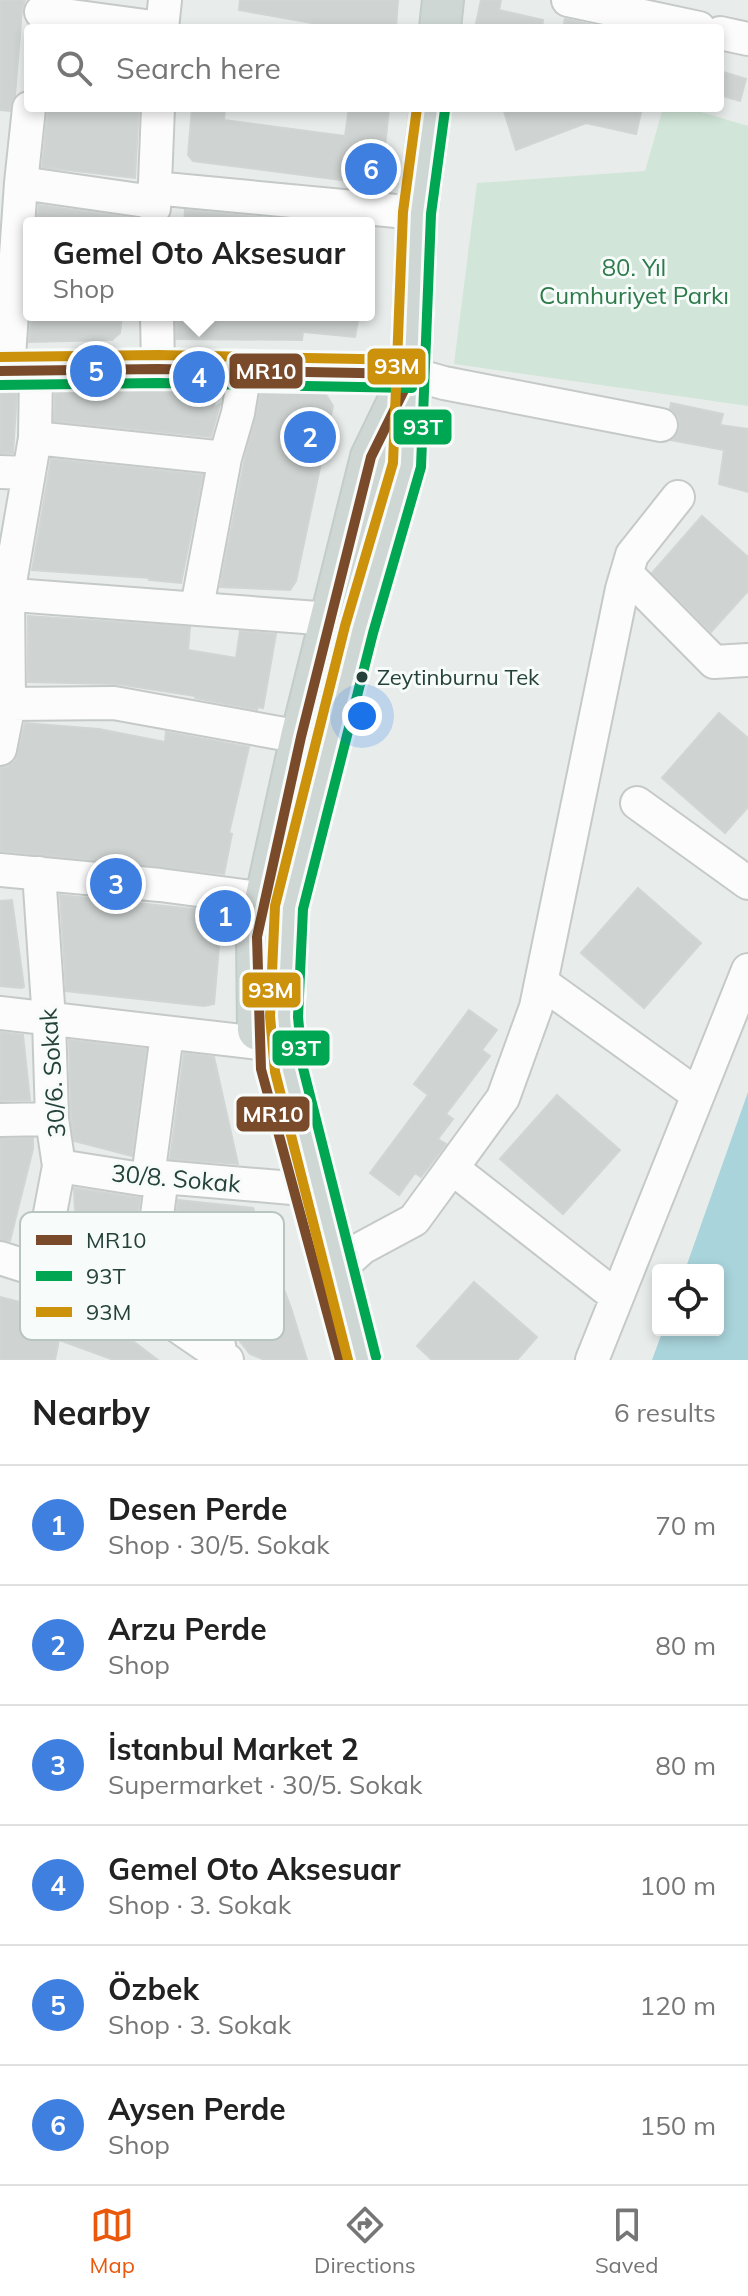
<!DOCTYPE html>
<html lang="en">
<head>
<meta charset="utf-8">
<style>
	:root { --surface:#fff; --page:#f2f2f2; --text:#222; --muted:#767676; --line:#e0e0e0; --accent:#ea580c }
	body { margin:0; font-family:Mulish,sans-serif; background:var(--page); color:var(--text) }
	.controls { position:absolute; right:24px; bottom:24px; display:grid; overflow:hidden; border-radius:8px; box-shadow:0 4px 12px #0003 }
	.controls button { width:72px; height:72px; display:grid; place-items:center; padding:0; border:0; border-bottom:2px solid var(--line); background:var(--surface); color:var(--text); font:40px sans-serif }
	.you { position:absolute; left:362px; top:716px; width:28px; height:28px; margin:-20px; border:6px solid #fff; border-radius:50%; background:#1a73e8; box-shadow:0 0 0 12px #1a73e833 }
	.badge { display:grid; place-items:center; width:52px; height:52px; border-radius:50%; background:var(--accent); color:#fff; font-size:26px; font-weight:700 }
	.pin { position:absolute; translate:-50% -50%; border:4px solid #fff; box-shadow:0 2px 8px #0006 }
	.popup { position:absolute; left:23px; top:217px; width:352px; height:104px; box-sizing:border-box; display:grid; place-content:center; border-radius:8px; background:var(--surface); filter:drop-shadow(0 2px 6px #0005); font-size:26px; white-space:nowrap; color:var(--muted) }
	.popup b { font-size:30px; color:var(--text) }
	.popup::after { content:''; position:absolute; left:50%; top:100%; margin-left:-16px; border:16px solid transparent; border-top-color:var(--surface) }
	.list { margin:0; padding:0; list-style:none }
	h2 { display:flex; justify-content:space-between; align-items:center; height:104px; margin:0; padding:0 32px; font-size:34px }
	h2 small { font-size:26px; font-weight:400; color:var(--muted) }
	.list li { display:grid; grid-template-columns:52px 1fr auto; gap:24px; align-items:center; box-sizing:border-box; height:120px; padding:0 32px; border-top:2px solid var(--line) }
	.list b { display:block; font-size:30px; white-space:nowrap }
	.list p { margin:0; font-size:26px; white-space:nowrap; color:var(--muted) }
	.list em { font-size:26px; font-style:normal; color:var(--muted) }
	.icon { flex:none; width:44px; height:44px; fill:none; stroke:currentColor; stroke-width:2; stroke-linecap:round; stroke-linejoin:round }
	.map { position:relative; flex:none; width:748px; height:1360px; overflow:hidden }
	.search { position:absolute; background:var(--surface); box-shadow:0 4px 12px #0003; left:24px; right:24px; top:24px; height:88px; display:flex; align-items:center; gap:20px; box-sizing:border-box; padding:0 28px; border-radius:8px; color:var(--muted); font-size:30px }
	.sheet { height:824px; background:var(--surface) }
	nav { display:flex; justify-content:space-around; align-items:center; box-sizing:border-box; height:112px; border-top:2px solid var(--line); background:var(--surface); font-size:22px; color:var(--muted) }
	nav a { display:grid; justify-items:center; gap:4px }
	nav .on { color:var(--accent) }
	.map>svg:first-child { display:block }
	.green { fill:#d1e6d8 }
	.water { fill:#a9d4db }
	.building { fill:#cfd4d2; stroke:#d1d6d4; stroke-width:2 }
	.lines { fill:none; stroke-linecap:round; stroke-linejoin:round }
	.minor-casing { stroke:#c5cac8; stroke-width:36 }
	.major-casing { stroke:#c3ccc9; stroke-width:44 }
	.minor { stroke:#fcfcfc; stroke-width:32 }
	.major { stroke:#cfd7d5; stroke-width:40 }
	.bus-1-casing { stroke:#f7fbf9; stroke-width:16 }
	.bus-2-casing { stroke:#f7fbf9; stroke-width:16 }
	.bus-3-casing { stroke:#f7fbf9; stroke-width:16 }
	.bus-1 { stroke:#7a4b2a; stroke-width:10 }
	.bus-2 { stroke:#00a651; stroke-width:10 }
	.bus-3 { stroke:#cd920c; stroke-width:10 }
	.bus-dot { fill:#24423a; stroke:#f7fbf9; stroke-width:3 }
	.labels { text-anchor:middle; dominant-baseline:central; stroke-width:6; stroke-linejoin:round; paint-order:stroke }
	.bus-label { font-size:22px; fill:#24423a; stroke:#f7fbf9; text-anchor:start }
	.park-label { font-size:24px; fill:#2d7a4b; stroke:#f7fbf9 }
	.street-label { font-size:24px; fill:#24423a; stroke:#f7fbf9 }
	.key { fill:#f7fbf9; stroke:#b8c4c0; stroke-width:2 }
	.key-label { font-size:22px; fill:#24423a }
	.line-badge { stroke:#f7fbf9; stroke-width:3 }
	.badge-label { font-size:22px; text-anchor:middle; font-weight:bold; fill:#fff }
</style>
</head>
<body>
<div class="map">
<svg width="748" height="1360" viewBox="0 0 748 1360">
	<rect width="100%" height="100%" fill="#e8edeb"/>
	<path class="green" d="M663,108h25l60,18v280l-294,-42 23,-181 168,-12z"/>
	<path class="water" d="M748,1092v268h-96l11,-30h55v-60h-33z"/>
	<path class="building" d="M0,0h25l-3,10 -7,86 -5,15 -10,-1z
		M240,0h158l-2,28h-56l-101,-18z
		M481,0h20l-2,10 44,10 -1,8h-67z
		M565,19l43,9h-45z
		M720,71l26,8 -6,22 -20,-6z
		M48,108h91l-4,70 -93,-11z
		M192,108h33l-1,12 121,16 4,-28h40l-7,68 -10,8 -179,-23 -5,-6z
		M503,108h139l-6,26 -50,-11 -70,27z
		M39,205l92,13 4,5h-98z
		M185,210l92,9 -1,4h-92z
		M31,315h91l-2,18 -8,7 -83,2z
		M176,315h183l-4,22 -52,-5 -1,8 -126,-1z
		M216,391l-2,17 6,-4 -9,33 -157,-16 1,-29z
		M261,392l64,1 8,13 -37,175 -6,9 -70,-3 24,-125z
		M0,393h17l-4,60h-13z
		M671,403l52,11 -3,11 28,4v63l-29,-8 5,-34 -53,-10 9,-12 -1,-10 -9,-9z
		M51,459l152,16 -22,108 -32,-3 1,-2 -118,-8z
		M702,516l46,41v34l-37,41 -59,-59z
		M28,616l162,11 -2,23 48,8 4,-27 36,3 -13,74 -5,-1 -1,3 -62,-12v-2l-78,-12 -89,-2z
		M719,713l29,25v69l-23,26 -63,-55z
		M25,723l74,6 66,13 1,-10 83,15 -20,86 3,1 -8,40 -224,-23v-83l7,-1 8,-6z
		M638,888l63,55 -57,65 -63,-55z
		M60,895l162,17 -8,92 -10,2 -138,-15z
		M12,900l12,87 -3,1 -21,-2v-85z
		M469,1010l28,20 -15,20 8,6 -44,58 7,5 -15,20 8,5 -25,33 -6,-4 -16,22 -29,-22 58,-78 -14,-11z
		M0,1032l23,3 7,65 -30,1z
		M69,1040l77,9 -14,107 -58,-15 -3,-24z
		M184,1053l30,4 24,107 -68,-5z
		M557,1095l63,55 -57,64 -63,-55z
		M33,1138v11l-23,92 -10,-1v-101z
		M74,1188l66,10 -6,46 2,10 9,9 44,22 5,29 -55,-41 -76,-26 6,-33 6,-1z
		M178,1200l75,8 38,100 16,52h-42l-15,-6 -11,-14 -17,-79 -8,-6 -40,-20z
		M474,1282l63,55 -20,23h-85l-15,-14z
		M0,1297l67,17 33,13 -1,4 35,11 24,18h-44l-55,-20 -4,20h-55z"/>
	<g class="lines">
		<defs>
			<path id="minor" d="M568,0l131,28
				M41,12l119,16
				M162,28l3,-28
				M720,33l28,6
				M21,183l132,19
				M154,188l263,25
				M154,208l4,-100
				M157,315l1,54
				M0,371l158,-2 254,5 32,9 217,42
				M8,371l13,-188 8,-75
				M35,438l1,-67
				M0,472l29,1
				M627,574l87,88 34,-2
				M0,594l331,25
				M197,607l28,-149 13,-45 7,-42
				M9,704l105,-1 187,34 22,7
				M0,749l9,-45 -1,-110 27,-156 190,20
				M637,803l111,80
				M0,870l160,15 107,14 19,7
				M541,982l157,113
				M0,1013l259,30
				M0,1120l52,-1
				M59,1166l82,13 21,-2 130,11
				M452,1168l165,129
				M148,1177l19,-143
				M162,1177l-9,69 53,26 15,85
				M0,1258l145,46 82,56
				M339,1269l23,-21 52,-28 89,-122 33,-91 86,-418 10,-34 46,-58
				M39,1271l20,-105 -7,-47 -3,-99 -10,-147
				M592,1360l156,-390"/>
			<path id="major" d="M440,28l3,-28
				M258,1030l-1,-93 44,-200 70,-280 32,-66
				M362,1360l-73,-290 -5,-53 5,-110 70,-278 48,-164 10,-252 14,-105"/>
		</defs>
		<use href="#minor" class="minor-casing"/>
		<use href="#major" class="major-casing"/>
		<use href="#minor" class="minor"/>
		<use href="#major" class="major"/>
		<defs>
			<path id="bus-1" d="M0,371l158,-2 254,5
				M340,1360l-79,-291 -4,-132 44,-200 70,-280 41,-83"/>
			<path id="bus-2" d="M0,385l158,-2 254,5
				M376,1357l-73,-289 -5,-51 5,-108 70,-276 48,-166 10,-253 14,-104"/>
			<path id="bus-3" d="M0,357l158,-2 254,5
				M348,1360l-73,-288 -5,-56 5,-110 70,-280 48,-163 10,-251 14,-104"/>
		</defs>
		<use href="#bus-1" class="bus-1-casing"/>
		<use href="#bus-2" class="bus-2-casing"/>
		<use href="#bus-3" class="bus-3-casing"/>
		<use href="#bus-1" class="bus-1"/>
		<use href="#bus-2" class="bus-2"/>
		<use href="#bus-3" class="bus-3"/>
	</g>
	<circle class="bus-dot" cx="362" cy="677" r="7"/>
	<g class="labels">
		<g class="bus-label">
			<text x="377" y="677">Zeytinburnu Tek</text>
		</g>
		<g class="park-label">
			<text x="634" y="267">80. Yıl<tspan x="634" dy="28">Cumhuriyet Parkı</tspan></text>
		</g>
		<g class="street-label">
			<text transform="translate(52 1073) rotate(-94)">30/6. Sokak</text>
			<text transform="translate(176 1178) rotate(5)">30/8. Sokak</text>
		</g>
	</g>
	<rect x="20" y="1212" width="264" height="128" rx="12" class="key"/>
	<rect x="36" y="1235" width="36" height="10" fill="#7a4b2a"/>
	<rect x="36" y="1271" width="36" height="10" fill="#00a651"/>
	<rect x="36" y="1307" width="36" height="10" fill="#cd920c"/>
	<g class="key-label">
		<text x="86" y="1248">MR10</text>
		<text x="86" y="1284">93T</text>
		<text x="86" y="1320">93M</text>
	</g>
	<g class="line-badge">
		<rect x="366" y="347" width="61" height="39" rx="8" fill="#cd920c"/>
		<rect x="228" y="352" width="76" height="38" rx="8" fill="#7a4b2a"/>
		<rect x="392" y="408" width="61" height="38" rx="8" fill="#00a651"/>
		<rect x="241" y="971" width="61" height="38" rx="8" fill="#cd920c"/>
		<rect x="271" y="1029" width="60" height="38" rx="8" fill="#00a651"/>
		<rect x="235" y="1095" width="76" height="38" rx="8" fill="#7a4b2a"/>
	</g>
	<g class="badge-label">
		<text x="397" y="374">93M</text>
		<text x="266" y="379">MR10</text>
		<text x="423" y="435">93T</text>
		<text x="271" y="998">93M</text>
		<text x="301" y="1056">93T</text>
		<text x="273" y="1122">MR10</text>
	</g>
</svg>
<div class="controls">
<button><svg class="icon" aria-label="locate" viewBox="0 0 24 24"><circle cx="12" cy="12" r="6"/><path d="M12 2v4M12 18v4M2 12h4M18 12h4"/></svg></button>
</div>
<div class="you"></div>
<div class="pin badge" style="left:225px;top:916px;background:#3f7fe0">1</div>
<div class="pin badge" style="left:310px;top:437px;background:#3f7fe0">2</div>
<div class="pin badge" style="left:116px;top:884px;background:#3f7fe0">3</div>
<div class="pin badge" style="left:199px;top:377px;background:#3f7fe0">4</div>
<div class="popup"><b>Gemel Oto Aksesuar</b>Shop</div>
<div class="pin badge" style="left:96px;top:371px;background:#3f7fe0">5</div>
<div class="pin badge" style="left:371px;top:169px;background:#3f7fe0">6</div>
<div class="search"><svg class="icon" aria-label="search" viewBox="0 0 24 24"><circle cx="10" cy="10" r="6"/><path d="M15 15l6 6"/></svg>Search here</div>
</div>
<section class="sheet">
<h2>Nearby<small>6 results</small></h2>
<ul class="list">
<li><span class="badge" style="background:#3f7fe0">1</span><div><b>Desen Perde</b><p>Shop · 30/5. Sokak</p></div><em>70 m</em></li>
<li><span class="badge" style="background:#3f7fe0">2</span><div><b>Arzu Perde</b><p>Shop</p></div><em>80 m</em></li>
<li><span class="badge" style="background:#3f7fe0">3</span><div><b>İstanbul Market 2</b><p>Supermarket · 30/5. Sokak</p></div><em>80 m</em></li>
<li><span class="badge" style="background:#3f7fe0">4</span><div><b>Gemel Oto Aksesuar</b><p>Shop · 3. Sokak</p></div><em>100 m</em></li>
<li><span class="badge" style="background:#3f7fe0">5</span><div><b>Özbek</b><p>Shop · 3. Sokak</p></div><em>120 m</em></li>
<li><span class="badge" style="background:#3f7fe0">6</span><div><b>Aysen Perde</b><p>Shop</p></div><em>150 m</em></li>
</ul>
</section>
<nav>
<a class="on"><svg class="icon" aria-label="map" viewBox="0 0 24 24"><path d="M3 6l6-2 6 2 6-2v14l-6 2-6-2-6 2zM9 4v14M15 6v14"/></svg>Map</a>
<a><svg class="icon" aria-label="directions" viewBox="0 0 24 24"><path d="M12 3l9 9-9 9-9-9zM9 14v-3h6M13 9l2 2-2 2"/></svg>Directions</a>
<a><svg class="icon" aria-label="saved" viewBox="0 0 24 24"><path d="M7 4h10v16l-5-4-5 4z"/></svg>Saved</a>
</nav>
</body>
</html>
